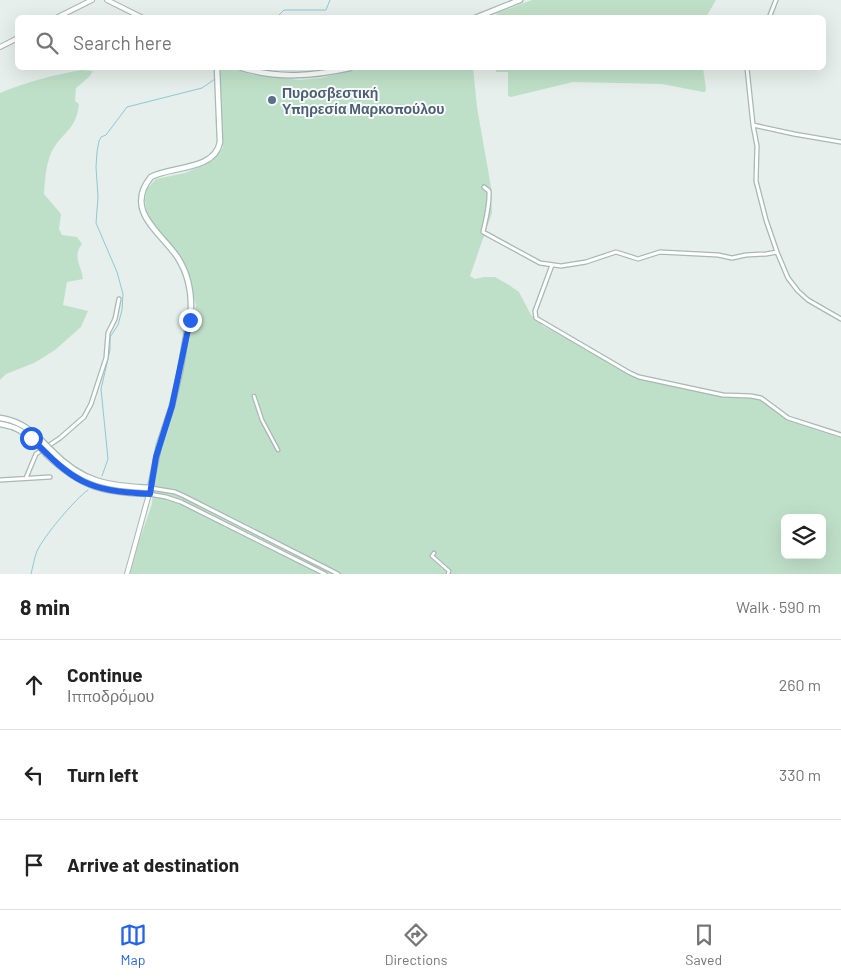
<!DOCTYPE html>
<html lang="en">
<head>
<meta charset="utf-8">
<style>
	:root { --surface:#fff; --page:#f2f2f2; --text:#222; --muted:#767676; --line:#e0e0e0; --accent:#2563eb }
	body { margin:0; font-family:Barlow,sans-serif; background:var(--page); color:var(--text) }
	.controls { position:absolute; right:15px; bottom:15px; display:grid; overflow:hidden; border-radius:8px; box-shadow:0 5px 20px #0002 }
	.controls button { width:45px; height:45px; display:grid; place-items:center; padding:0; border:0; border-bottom:1px solid var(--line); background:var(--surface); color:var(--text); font:25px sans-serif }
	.stop { position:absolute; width:15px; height:15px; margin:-11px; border:4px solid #2563eb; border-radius:50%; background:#fff }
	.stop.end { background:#2563eb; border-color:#fff; box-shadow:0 1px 5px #0008 }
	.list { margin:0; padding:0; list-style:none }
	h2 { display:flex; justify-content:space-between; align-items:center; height:65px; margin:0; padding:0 20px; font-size:21px }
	h2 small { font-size:16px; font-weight:400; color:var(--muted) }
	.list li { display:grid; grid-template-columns:32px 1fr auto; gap:15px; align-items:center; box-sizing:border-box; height:90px; padding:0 20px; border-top:1px solid var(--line) }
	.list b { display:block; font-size:19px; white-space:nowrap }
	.list p { margin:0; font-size:16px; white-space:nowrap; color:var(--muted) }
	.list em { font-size:16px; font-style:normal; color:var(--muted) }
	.icon { flex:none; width:28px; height:28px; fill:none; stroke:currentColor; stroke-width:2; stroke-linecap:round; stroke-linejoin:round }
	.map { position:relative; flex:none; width:841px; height:574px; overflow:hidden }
	.search { position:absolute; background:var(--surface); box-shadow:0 5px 20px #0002; left:15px; right:15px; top:15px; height:55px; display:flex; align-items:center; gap:12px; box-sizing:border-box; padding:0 18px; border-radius:8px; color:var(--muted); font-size:19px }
	.sheet { height:335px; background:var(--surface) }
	nav { display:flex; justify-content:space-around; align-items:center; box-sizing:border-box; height:70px; border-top:1px solid var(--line); background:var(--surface); font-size:14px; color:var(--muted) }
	nav a { display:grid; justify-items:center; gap:2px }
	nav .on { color:var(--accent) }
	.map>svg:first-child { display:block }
	.green { fill:#bfe0c8; fill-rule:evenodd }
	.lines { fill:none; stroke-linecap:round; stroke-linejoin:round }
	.stream { stroke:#8ec9d4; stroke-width:1 }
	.pedestrian-casing { stroke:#a8b8b2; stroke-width:5 }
	.minor-casing { stroke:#a8b8b2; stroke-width:5.5 }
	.tertiary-casing { stroke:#a8b8b2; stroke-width:6 }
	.secondary-casing { stroke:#a4bbb3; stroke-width:7 }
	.pedestrian { stroke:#fff; stroke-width:2.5 }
	.minor { stroke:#fff; stroke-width:3 }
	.tertiary { stroke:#fff; stroke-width:4 }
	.secondary { stroke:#fff; stroke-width:4.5 }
	.secondary-bridge-casing { stroke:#a4bbb3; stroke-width:7; stroke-linecap:butt }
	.secondary-bridge { stroke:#fff; stroke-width:4.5 }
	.route { stroke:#2563eb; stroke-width:6 }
	.service-dot { fill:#5c6f8a; stroke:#f7fbf9; stroke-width:2 }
	.labels { text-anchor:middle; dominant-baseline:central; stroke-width:4; stroke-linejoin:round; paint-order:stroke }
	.service-label { font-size:14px; font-weight:bold; fill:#4e5e75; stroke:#f7fbf9; text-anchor:start }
</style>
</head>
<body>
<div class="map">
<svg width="841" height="574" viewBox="0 0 841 574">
	<rect width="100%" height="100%" fill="#e6efeb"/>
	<path class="green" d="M532,0h184l-10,17h-210l1,-4z
		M220,68h14l19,7 46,5 22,-2 42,-10h110l4,39 14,80 1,26 -22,63 5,3 9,-2h11l14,8 10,7 12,23 12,11 35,18 50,30 24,7 69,15 34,2 14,6 19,16 53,17v137h-711l8,-30 14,-40 2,-28 6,-29 20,-61 16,-81 -7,-28 -5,-12 -31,-41 -6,-11 -2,-13 2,-11 9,-10 29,-6 23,-10 15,-15zM785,518h37v37h-37z
		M496,68h207l3,21 -1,3h-2l-41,-8 -89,-2 -62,15 -3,-1v-24h-12z
		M81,70l12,1 -4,6 -13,11 -1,13 4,3c-3,27 -17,28 -27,47 -6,13 -7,28 -8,43l17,20 -2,15 3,6 15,2 5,7c-10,13 -1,20 1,35l-16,3 -4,23 25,6 -7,16 -26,23 -21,13 -28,11 -6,6v-287c26,-11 54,-18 81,-23z"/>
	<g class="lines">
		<path class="stream" d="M276,18l8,-8h42l4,-10
			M102,476l6,-17 -7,-70 9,-39v-13l8,-12 4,-15 1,-16 -6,-22 -21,-49 2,-26 -2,-30 1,-15 2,-11 2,-4 5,-2 21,-28 75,-19 13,-9
			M31,574c2,-7 3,-16 6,-23 7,-15 38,-52 51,-61"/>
		<defs>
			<path id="pedestrian" d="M254,396l8,24 16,30
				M434,553l-2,3 17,15 -1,3"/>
			<path id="minor" d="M769,18l7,-18
				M747,68l6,57 4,21 -1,35 10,39 11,32 11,26 10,13 10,9 33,19
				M753,125l41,9 47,8
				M484,187l5,4c1,14 -3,27 -6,41l57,31 21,3 25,-4 30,-10 22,7 22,-7 58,3 14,3 14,-3 20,-1 11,-2
				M552,265l-17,46 1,7 94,55 9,4 84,18 28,1 10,2 27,20 53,17
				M26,478l10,-24 24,-16 24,-21 7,-13 15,-46 2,-25 7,-14 4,-20
				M0,480l50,-3
				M151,488l24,4 9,4 154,78
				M149,494l17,3 15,5 144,72"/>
			<path id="tertiary" d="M107,0l36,18
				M56,18l36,-18
				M0,47l18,-9
				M127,574l22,-80"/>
			<path id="secondary" d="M475,18l45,-18
				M242,68c37,11 71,8 108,0
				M0,418c17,2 29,10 41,22
				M0,424c14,2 26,8 36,19
				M52,451c31,32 57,35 99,37
				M47,455c35,33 56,37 102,39l10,-49 13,-39 8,-34 11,-65c0,-16 -4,-35 -13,-49 -16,-25 -55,-47 -27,-81 19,-11 64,-6 69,-35l-3,-74"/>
		</defs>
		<use href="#pedestrian" class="pedestrian-casing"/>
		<use href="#minor" class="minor-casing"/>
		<use href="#tertiary" class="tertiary-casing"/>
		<use href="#secondary" class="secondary-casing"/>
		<use href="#pedestrian" class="pedestrian"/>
		<use href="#minor" class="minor"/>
		<use href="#tertiary" class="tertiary"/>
		<use href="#secondary" class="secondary"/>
		<defs>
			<path id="secondary-bridge" d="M41,440l11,11
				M36,443l11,12"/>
		</defs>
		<use href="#secondary-bridge" class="secondary-bridge-casing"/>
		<use href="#secondary-bridge" class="secondary-bridge"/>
	</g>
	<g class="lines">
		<path class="route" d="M31,438c43,44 56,53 119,56l6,-37 16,-51 18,-86"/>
	</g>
	<circle class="service-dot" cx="272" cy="100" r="5"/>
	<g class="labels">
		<g class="service-label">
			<text x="282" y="92">Πυροσβεστική<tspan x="282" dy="16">Υπηρεσία Μαρκοπούλου</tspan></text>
		</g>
	</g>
</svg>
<div class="controls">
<button><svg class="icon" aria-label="layers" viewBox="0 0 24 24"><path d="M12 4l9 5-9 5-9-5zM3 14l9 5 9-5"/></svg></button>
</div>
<div class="stop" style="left:31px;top:438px"></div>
<div class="stop end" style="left:190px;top:320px"></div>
<div class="search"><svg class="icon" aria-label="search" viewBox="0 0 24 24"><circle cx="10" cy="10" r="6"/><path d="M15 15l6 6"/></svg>Search here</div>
</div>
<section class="sheet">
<h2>8 min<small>Walk · 590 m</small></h2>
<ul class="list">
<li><svg class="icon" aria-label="ahead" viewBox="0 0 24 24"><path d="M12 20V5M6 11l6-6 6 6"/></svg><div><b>Continue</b><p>Ιπποδρόμου</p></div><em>260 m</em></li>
<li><svg class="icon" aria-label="left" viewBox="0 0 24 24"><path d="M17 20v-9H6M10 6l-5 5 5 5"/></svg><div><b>Turn left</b></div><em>330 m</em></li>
<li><svg class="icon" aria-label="arrive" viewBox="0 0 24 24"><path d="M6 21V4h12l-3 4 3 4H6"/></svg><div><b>Arrive at destination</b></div></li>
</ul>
</section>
<nav>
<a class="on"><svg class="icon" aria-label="map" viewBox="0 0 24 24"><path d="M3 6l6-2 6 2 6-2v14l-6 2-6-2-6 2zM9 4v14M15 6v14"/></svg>Map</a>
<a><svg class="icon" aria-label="directions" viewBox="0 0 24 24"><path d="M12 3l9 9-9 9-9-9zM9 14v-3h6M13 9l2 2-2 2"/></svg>Directions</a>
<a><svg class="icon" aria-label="saved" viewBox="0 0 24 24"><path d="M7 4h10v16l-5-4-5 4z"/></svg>Saved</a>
</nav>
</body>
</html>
